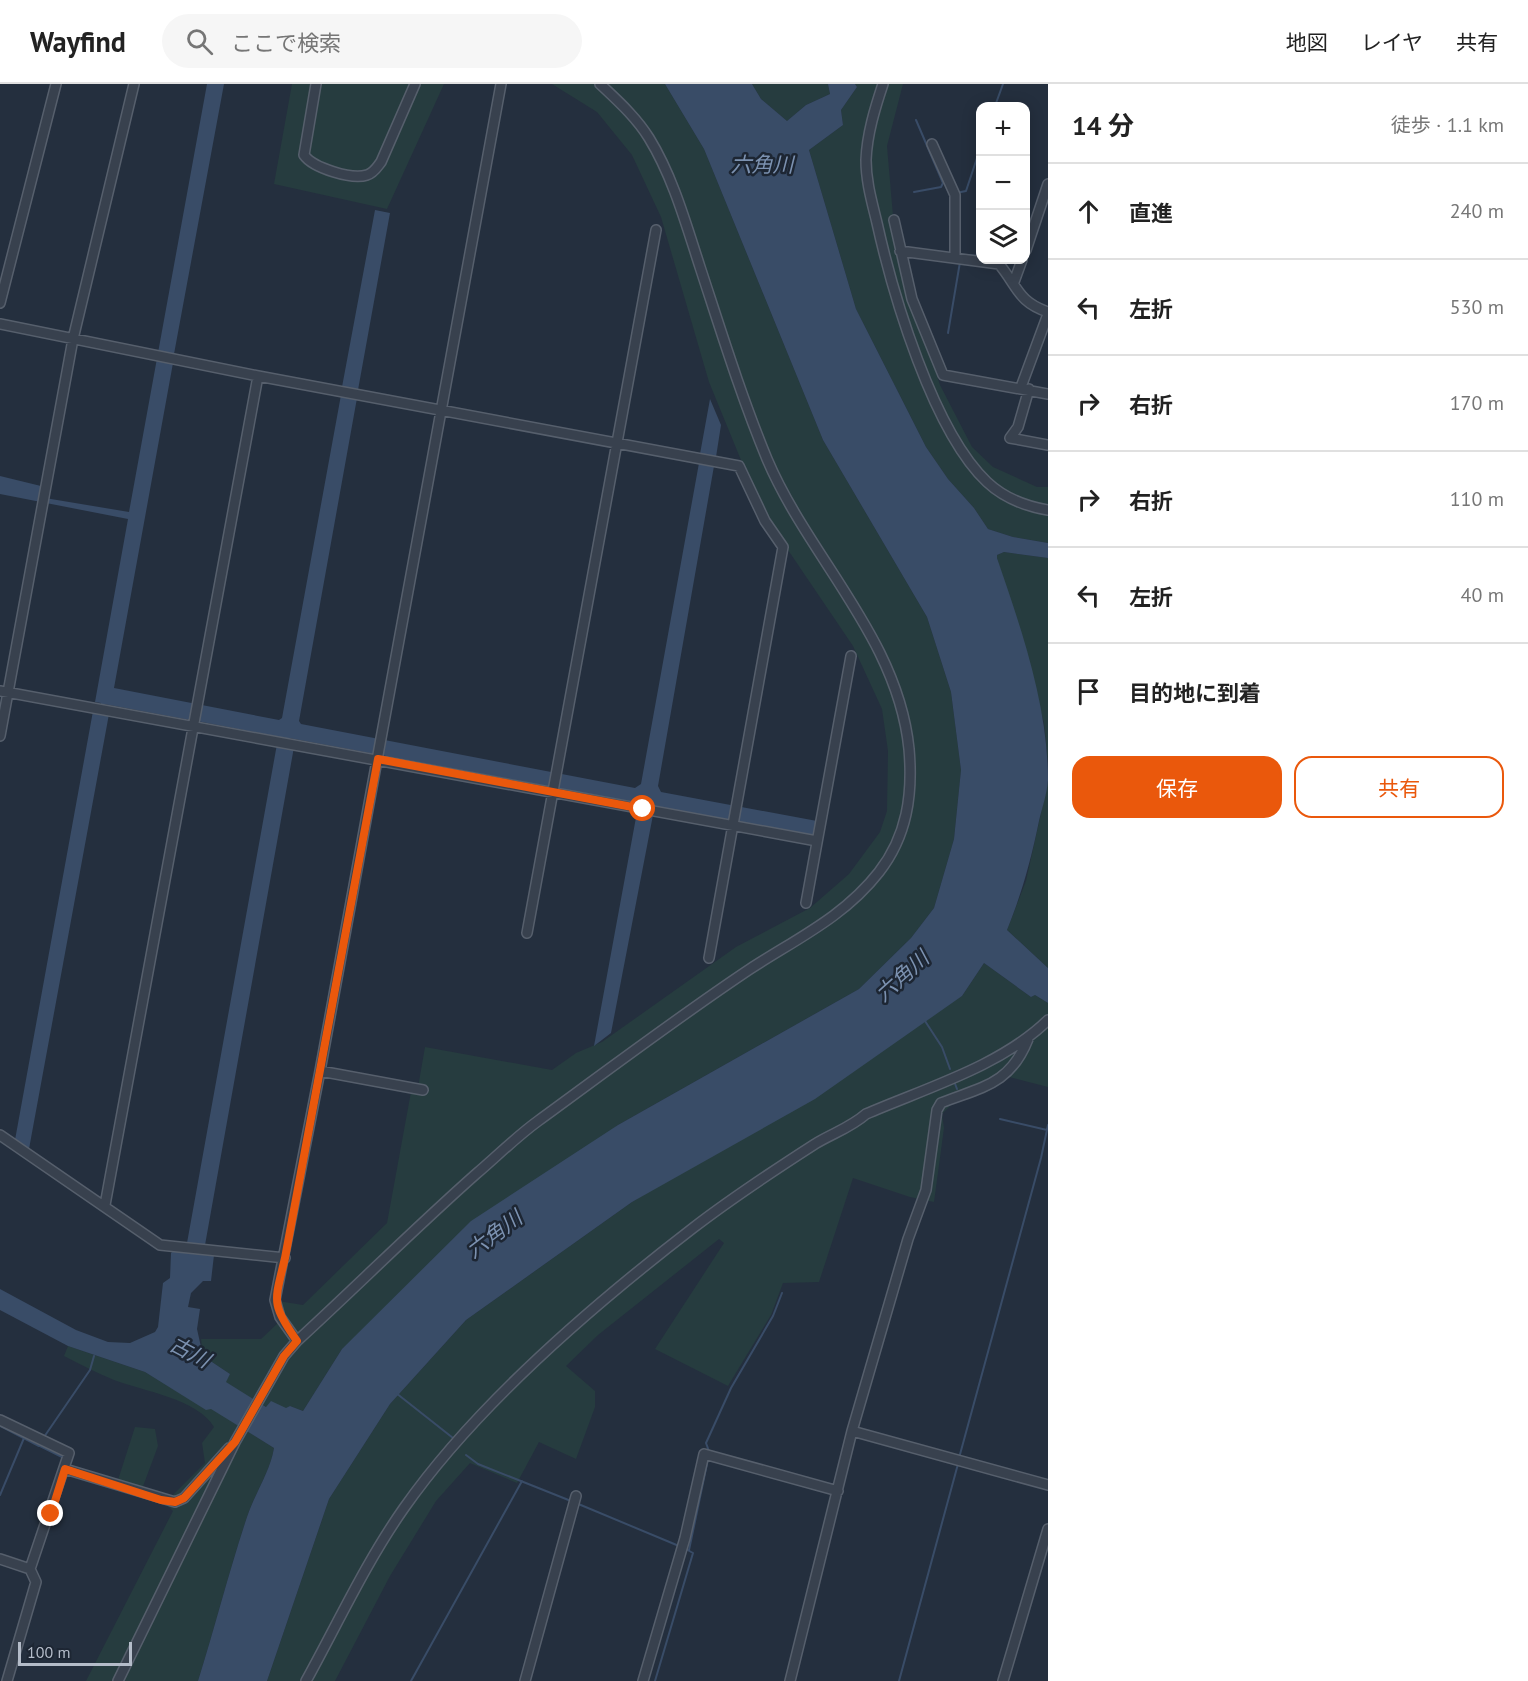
<!DOCTYPE html>
<html lang="ja">
<head>
<meta charset="utf-8">
<style>
	:root { --surface:#fff; --page:#f6f6f6; --text:#222; --muted:#767676; --line:#e0e0e0; --accent:#ea580c }
	body { margin:0; font-family:"PT Sans","Noto Sans JP",sans-serif; background:var(--page); color:var(--text) }
	.controls { position:absolute; right:18px; top:18px; display:grid; overflow:hidden; border-radius:12px; box-shadow:0 3px 15px #0003 }
	.controls button { width:54px; height:54px; display:grid; place-items:center; padding:0; border:0; border-bottom:2px solid var(--line); background:var(--surface); color:var(--text); font:30px sans-serif }
	.scale { position:absolute; left:18px; bottom:15px; width:114px; box-sizing:border-box; padding-left:6px; border:3px solid #b4bcc9; border-top:0; font-size:16px; line-height:21px; white-space:nowrap; color:#b4bcc9; -webkit-text-stroke:4px #1d2633; paint-order:stroke }
	.stop { position:absolute; width:18px; height:18px; margin:-14px; border:4px solid #ea580c; border-radius:50%; background:#fff }
	.stop.end { background:#ea580c; border-color:#fff; box-shadow:0 2px 6px #0008 }
	.list { margin:0; padding:0; list-style:none }
	h2 { display:flex; justify-content:space-between; align-items:center; height:78px; margin:0; padding:0 24px; font-size:26px }
	h2 small { font-size:20px; font-weight:400; color:var(--muted) }
	.list li { display:grid; grid-template-columns:39px 1fr auto; gap:18px; align-items:center; box-sizing:border-box; height:96px; padding:0 24px; border-top:2px solid var(--line) }
	.list b { display:block; font-size:22px; white-space:nowrap }
	.list em { font-size:20px; font-style:normal; color:var(--muted) }
	.actions { display:flex; gap:12px; padding:18px 24px }
	.actions a { flex:1; padding:14px 0; border:2px solid var(--accent); border-radius:18px; text-align:center; font-size:21px; color:var(--accent) }
	.actions .main { background:var(--accent); color:#fff }
	.icon { flex:none; width:33px; height:33px; fill:none; stroke:currentColor; stroke-width:2; stroke-linecap:round; stroke-linejoin:round }
	.map { position:relative; flex:none; width:1048px; height:1597px; overflow:hidden }
	header { display:flex; align-items:center; gap:36px; box-sizing:border-box; height:84px; padding:0 30px; background:var(--surface); border-bottom:2px solid var(--line) }
	header strong { font-size:28px }
	nav { display:flex; gap:33px; margin-inline-start:auto; font-size:21px }
	.search { width:420px; height:54px; background:var(--page); display:flex; align-items:center; gap:15px; box-sizing:border-box; padding:0 21px; border-radius:33px; color:var(--muted); font-size:22px }
	main { display:flex }
	aside { flex:1; background:var(--surface) }
	.map>svg:first-child { display:block }
	.green { fill:#263c3f }
	.water { fill:#394c67 }
	.lines { fill:none; stroke-linecap:round; stroke-linejoin:round }
	.stream { stroke:#394c67; stroke-width:2 }
	.street-casing { stroke:#565f6c; stroke-width:12 }
	.street { stroke:#38414e; stroke-width:9 }
	.route { stroke:#ea580c; stroke-width:8 }
	.labels { text-anchor:middle; dominant-baseline:central; stroke-width:5; stroke-linejoin:round; paint-order:stroke }
	.water-label { font-size:21px; font-style:italic; fill:#7c92b1; stroke:#1d2633 }
</style>
</head>
<body>
<header>
<strong>Wayfind</strong>
<div class="search"><svg class="icon" aria-label="search" viewBox="0 0 24 24"><circle cx="10" cy="10" r="6"/><path d="M15 15l6 6"/></svg>ここで検索</div>
<nav><a>地図</a><a>レイヤ</a><a>共有</a></nav>
</header>
<main>
<div class="map">
<svg width="1048" height="1597" viewBox="0 0 1048 1597">
	<rect width="100%" height="100%" fill="#242f3e"/>
	<path class="green" d="M292,0h152l-57,125 -113,-25z
		M552,0h113l39,65 119,291 104,177 24,75 10,78 -7,69 -20,69 -23,30 -52,51 -241,136 -276,224 -39,62 -13,-5c-19,12 -48,-14 -65,-24l5,-8 -27,-18 -2,-17h60l18,-17 -7,-22 31,5 84,-82 24,-131 6,1 8,-46 127,23 24,-17 26,-11 134,-95 74,-39 39,-34 31,-42 7,-21 1,-60 -6,-42 -29,-63 -86,-127 -24,-54 -34,-83 -48,-165 -29,-62 -35,-43z
		M752,0h76l2,10 -24,11 -19,16 -26,-22z
		M855,0h48l-16,62 9,105 44,134 32,62 21,20 44,20h11v56l-35,-6 -25,-8 -14,-21 -26,-29 -22,-32 -70,-138 -47,-159 34,-25 -2,-15 16,-23z
		M1004,468l44,6v205l-4,-40 -47,-165v-3z
		M1048,697v187l-41,-38 19,-49z
		M984,879l47,34 4,-2 13,8v84l-39,-10 -20,14 -36,12 -11,11 2,14 -10,74 -24,-5 -57,-19 -34,104 -36,1 -12,32 -43,71 -73,-37 69,-106 -5,-4 -121,96 -32,31 29,25v16l-19,52 -37,-17 -22,41 -47,-20 -34,38 -46,75 -55,105h-68l62,-182 61,-95 76,-84 166,-118 330,-206z
		M68,1262l77,26 61,37 5,-1 63,40c-4,24 -19,45 -27,69 -18,54 -32,110 -49,164h-112l87,-170 -8,-8 40,-40 -3,-20 12,-16c-16,-28 -71,-36 -100,-47 -17,-7 -34,-16 -50,-24z
		M135,1343l20,2 3,17 -16,43 -25,-6z"/>
	<path class="water" d="M207,0h17l-50,270 -6,-1 -2,8 7,2 -59,325 165,32 3,-2 59,-323 7,1 1,-8 -7,-1 33,-177 15,3 -32,177 -6,-1 5,9 -58,323 2,3 334,64 6,-4 58,-321 7,-8 -6,-1 10,-55 11,26 -5,32 -6,-1 -2,8 6,2 -56,320 3,6 156,29 -3,15 -166,-31 -2,8 7,2 -42,218 -17,13 43,-234 6,1 1,-9 -355,-66 -1,8 6,1 -89,498 -18,-2 90,-499 7,1 1,-7 -88,-17 -5,-7 -2,6 -86,-16 -1,8 6,2 -80,435 -14,-9 78,-429h7l1,-8 -6,-1 33,-183 -128,-25v-18l41,10 -2,11 90,15z
		M665,0h87l9,15 26,22 19,-16 24,-11 -2,-10h27l2,3 -16,23 2,15 -34,25 47,159 70,138 22,32 26,29 14,21 25,8 35,6v15l-44,-6 -7,3v3c24,70 51,147 51,222 -1,14 -6,28 -9,41 -8,39 -17,72 -32,109l41,38v35l-13,-8 -4,2 -47,-34 -22,33 -147,103 -183,103 -166,118 -76,84 -61,95 -62,182h-69c17,-54 31,-110 49,-164 8,-24 23,-45 27,-69l-63,-39 -5,1 -61,-38 -77,-26 -68,-36v-21l76,41 32,12 22,1 25,-11 3,-5 5,-44 7,-5 1,-25 2,-2 41,4 -3,26h-8l-12,12 -3,14 12,2 -3,20 6,27 27,18 -4,8 40,25 5,-6 15,7 4,-2 13,5 39,-62 129,-128 147,-96 241,-136 52,-51 23,-30 20,-69 7,-69 -10,-78 -24,-75 -104,-177 -119,-291z"/>
	<g class="lines">
		<path class="stream" d="M995,22l8,-22
			M916,36l27,63 3,-2
			M914,108l27,-5 2,-4
			M956,109l10,-2 14,-42
			M965,171l15,1
			M948,249l12,-71
			M925,937l17,26 8,22
			M954,997l3,8
			M1000,1035l47,11
			M396,1309l57,45
			M0,1342l39,20 2,-4
			M44,1353l46,-67 4,-14
			M40,1362l24,12
			M710,1370l-4,-11 25,-55 42,-72 9,-23
			M466,1371l12,9 93,37
			M959,1374l82,-300 7,-33
			M0,1411l24,-57
			M576,1419l103,43
			M689,1466l19,-91
			M411,1597l111,-200
			M655,1597l38,-128 -9,-5
			M899,1597l59,-217"/>
		<defs>
			<path id="street" d="M316,0l-12,71c9,13 48,25 63,20 7,-2 10,-8 14,-13l34,-78
				M883,0c-8,24 -16,50 -17,76 0,22 6,42 11,63 16,72 56,208 110,259 17,16 37,24 61,28
				M932,60l23,51v62
				M894,136l18,79 31,76 105,19
				M1026,166l22,-66
				M900,167l99,13c19,23 19,38 49,48
				M1014,198l8,-22
				M0,219l56,-219
				M0,240l258,52 481,90 26,55 18,26 -74,411
				M1021,303l27,-73
				M1029,305l-11,38 -8,11 38,7
				M0,607l817,150
				M0,652l73,-397 61,-255
				M806,819l45,-247
				M527,849l129,-703
				M320,987l103,19
				M0,1051l160,110 125,13
				M105,1121l153,-829
				M297,1257l-17,-24 -5,-17 45,-229 181,-987
				M0,1336l69,33 -39,116 6,13 -29,99
				M852,1347l196,54
				M65,1385l110,33 9,-4 45,-50
				M0,1475l30,10
				M118,1597l117,-239 49,-86 13,-15c60,-55 118,-113 179,-167 20,-17 40,-37 62,-53 70,-51 140,-104 212,-152 46,-30 94,-52 129,-97 28,-36 34,-77 30,-123 -11,-111 -100,-191 -142,-290 -26,-63 -46,-128 -67,-192 -14,-43 -27,-90 -51,-129 -13,-21 -31,-37 -49,-54
				M306,1597c32,-58 60,-119 98,-173 72,-103 189,-203 289,-280 39,-30 80,-57 122,-84 18,-11 35,-16 51,-30 60,-26 135,-48 182,-94
				M525,1597l51,-185
				M643,1597l42,-143 19,-84 134,37
				M790,1597l62,-250 56,-192 18,-49 11,-80 4,-7c40,-16 69,-18 87,-64
				M1003,1597l45,-152"/>
		</defs>
		<use href="#street" class="street-casing"/>
		<use href="#street" class="street"/>
	</g>
	<g class="lines">
		<path class="route" d="M51,1430l14,-45 96,31 14,2 9,-4 51,-56 49,-86 13,-15c-27,-38 -22,-40 -12,-83l93,-499 265,50"/>
	</g>
	<g class="labels">
		<g class="water-label">
			<text x="762" y="80">六角川</text>
			<text transform="translate(902 892) rotate(-42)">六角川</text>
			<text transform="translate(494 1150) rotate(-37)">六角川</text>
			<text transform="translate(190 1268) rotate(28)">古川</text>
		</g>
	</g>
</svg>
<div class="controls">
<button>+</button>
<button>−</button>
<button><svg class="icon" aria-label="layers" viewBox="0 0 24 24"><path d="M12 4l9 5-9 5-9-5zM3 14l9 5 9-5"/></svg></button>
</div>
<div class="scale">100 m</div>
<div class="stop" style="left:643px;top:725px"></div>
<div class="stop end" style="left:51px;top:1430px"></div>
</div>
<aside>
<h2>14 分<small>徒歩 · 1.1 km</small></h2>
<ul class="list">
<li><svg class="icon" aria-label="ahead" viewBox="0 0 24 24"><path d="M12 20V5M6 11l6-6 6 6"/></svg><div><b>直進</b></div><em>240 m</em></li>
<li><svg class="icon" aria-label="left" viewBox="0 0 24 24"><path d="M17 20v-9H6M10 6l-5 5 5 5"/></svg><div><b>左折</b></div><em>530 m</em></li>
<li><svg class="icon" aria-label="right" viewBox="0 0 24 24"><path d="M7 20v-9h11M14 6l5 5-5 5"/></svg><div><b>右折</b></div><em>170 m</em></li>
<li><svg class="icon" aria-label="right" viewBox="0 0 24 24"><path d="M7 20v-9h11M14 6l5 5-5 5"/></svg><div><b>右折</b></div><em>110 m</em></li>
<li><svg class="icon" aria-label="left" viewBox="0 0 24 24"><path d="M17 20v-9H6M10 6l-5 5 5 5"/></svg><div><b>左折</b></div><em>40 m</em></li>
<li><svg class="icon" aria-label="arrive" viewBox="0 0 24 24"><path d="M6 21V4h12l-3 4 3 4H6"/></svg><div><b>目的地に到着</b></div></li>
</ul>
<div class="actions"><a class="main">保存</a><a>共有</a></div>
</aside>
</main>
</body>
</html>
